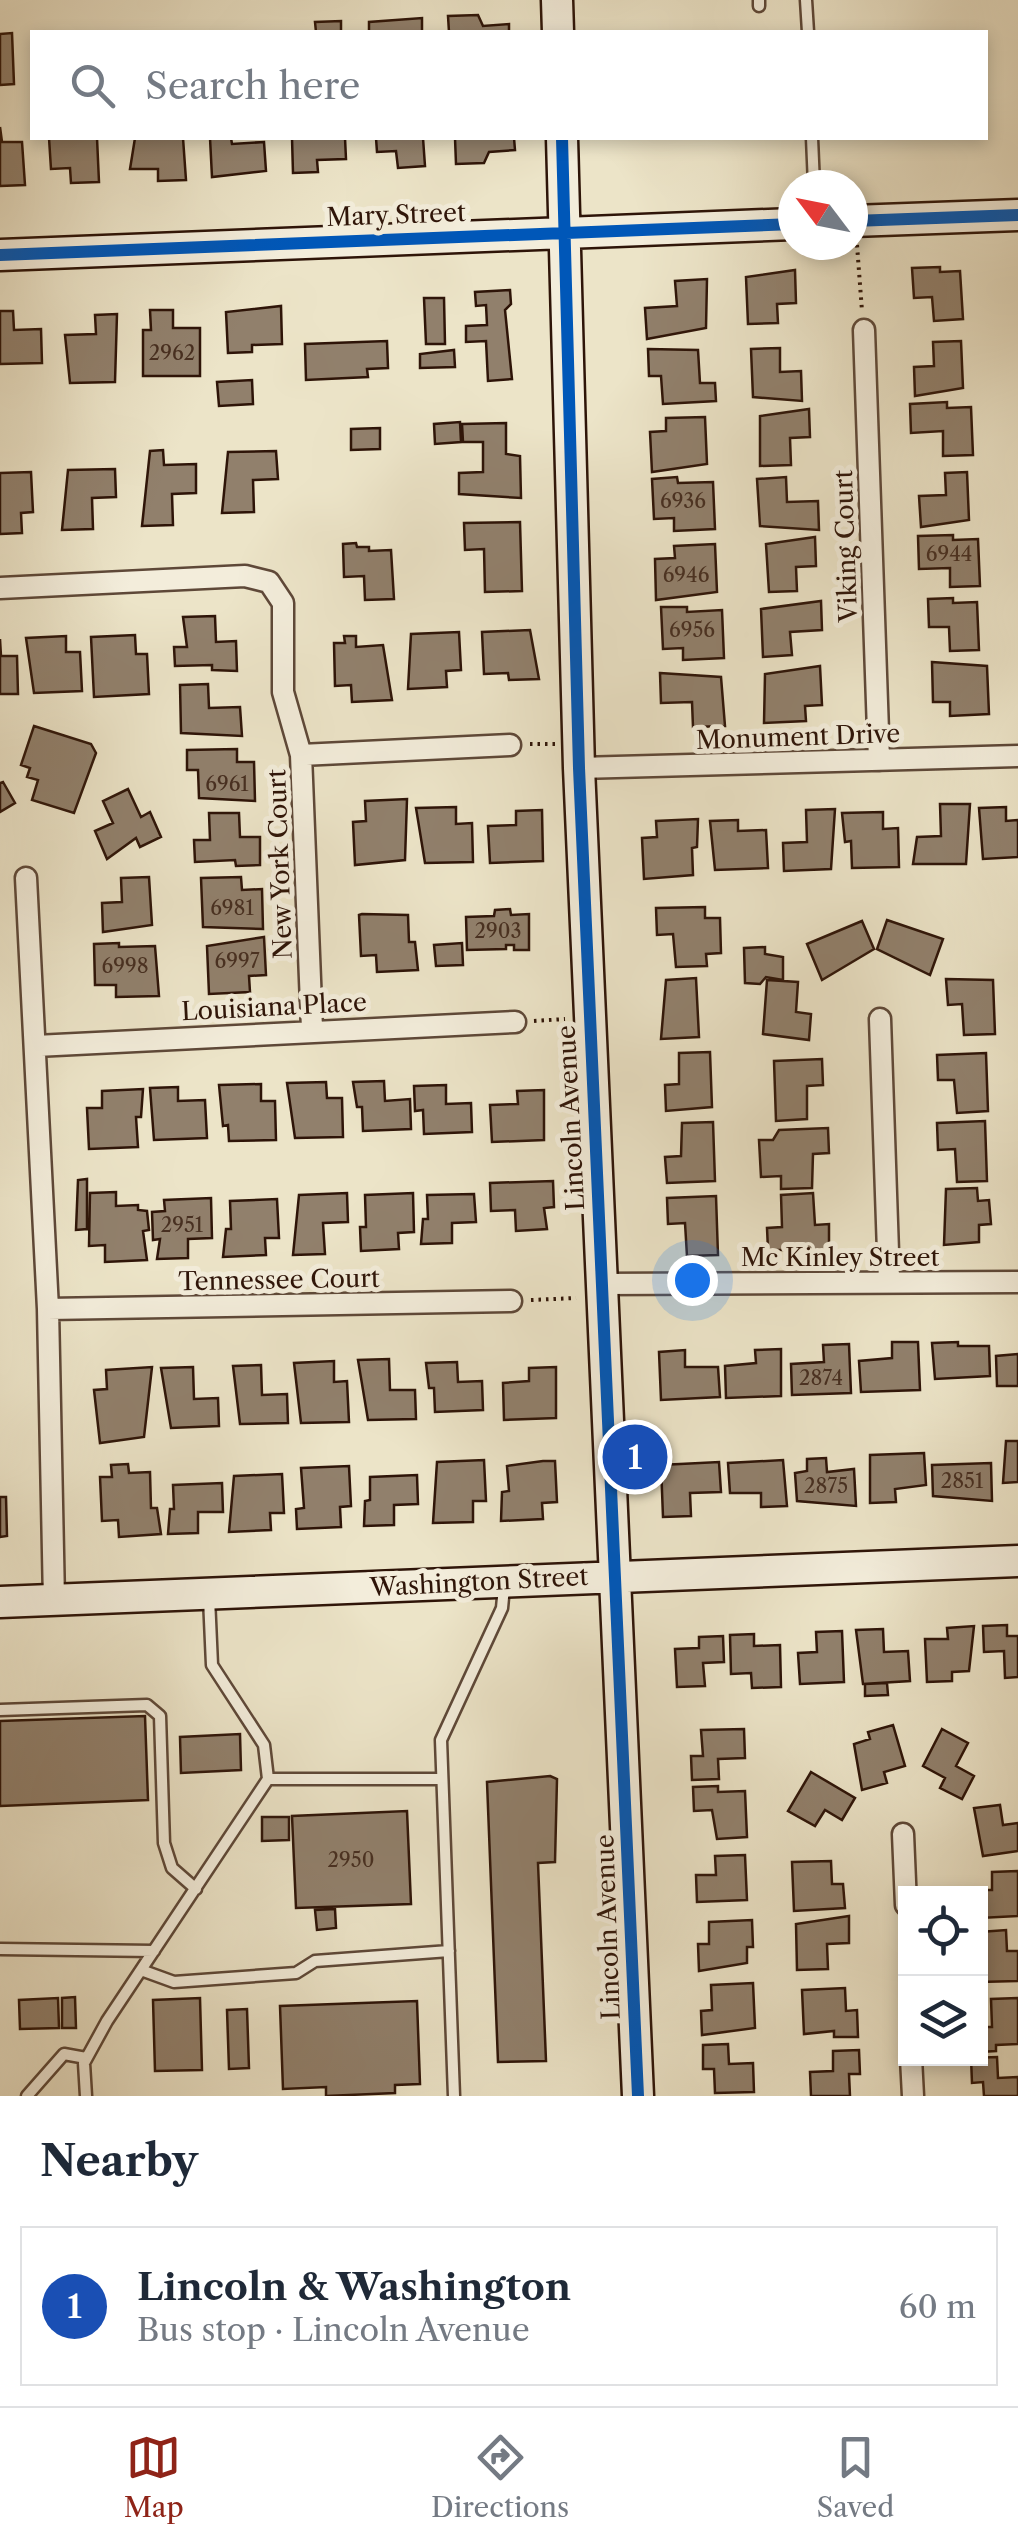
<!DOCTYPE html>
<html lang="en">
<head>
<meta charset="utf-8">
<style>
	:root { --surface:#fff; --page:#f6f6f7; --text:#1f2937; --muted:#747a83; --line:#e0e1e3; --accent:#8f2418 }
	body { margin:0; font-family:"Libre Caslon Text",serif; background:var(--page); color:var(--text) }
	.controls { position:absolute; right:30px; bottom:30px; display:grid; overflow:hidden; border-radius:0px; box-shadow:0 5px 15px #0003 }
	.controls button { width:90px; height:90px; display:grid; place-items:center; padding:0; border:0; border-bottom:2px solid var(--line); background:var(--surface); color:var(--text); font:50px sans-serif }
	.compass { position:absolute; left:778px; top:170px; width:90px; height:90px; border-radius:50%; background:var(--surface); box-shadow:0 5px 15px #0003; rotate:302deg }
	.you { position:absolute; left:692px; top:1280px; width:35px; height:35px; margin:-25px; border:8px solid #fff; border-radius:50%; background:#1a73e8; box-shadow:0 0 0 15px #1a73e833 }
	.badge { display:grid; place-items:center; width:65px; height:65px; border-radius:50%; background:var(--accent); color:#fff; font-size:32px; font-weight:700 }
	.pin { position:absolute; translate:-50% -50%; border:5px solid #fff; box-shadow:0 2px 10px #0006 }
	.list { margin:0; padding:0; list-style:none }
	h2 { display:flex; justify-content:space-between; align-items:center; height:130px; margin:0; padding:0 40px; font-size:42px }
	h2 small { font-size:32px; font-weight:400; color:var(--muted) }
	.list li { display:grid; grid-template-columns:65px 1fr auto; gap:30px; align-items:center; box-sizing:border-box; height:160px; margin:0 20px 20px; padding:0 20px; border:2px solid var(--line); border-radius:0px }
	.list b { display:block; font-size:38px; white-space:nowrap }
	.list p { margin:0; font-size:32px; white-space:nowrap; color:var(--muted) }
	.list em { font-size:32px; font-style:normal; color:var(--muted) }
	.icon { flex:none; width:55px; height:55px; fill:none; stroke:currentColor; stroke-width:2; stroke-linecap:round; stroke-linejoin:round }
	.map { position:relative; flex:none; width:1018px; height:2096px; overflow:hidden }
	.search { position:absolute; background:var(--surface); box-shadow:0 5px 15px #0003; left:30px; right:30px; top:30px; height:110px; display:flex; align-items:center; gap:25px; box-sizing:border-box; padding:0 35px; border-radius:0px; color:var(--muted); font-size:38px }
	.sheet { height:310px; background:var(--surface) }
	nav { display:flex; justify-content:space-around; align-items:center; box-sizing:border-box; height:140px; border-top:2px solid var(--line); background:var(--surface); font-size:28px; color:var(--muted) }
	nav a { display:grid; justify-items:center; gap:5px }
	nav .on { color:var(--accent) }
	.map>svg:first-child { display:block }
	.building { fill:#91806c; stroke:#2e1408; stroke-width:2.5 }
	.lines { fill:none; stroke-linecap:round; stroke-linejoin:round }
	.lane-casing { stroke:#5e4838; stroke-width:15 }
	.street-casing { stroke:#5e4838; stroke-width:25 }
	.secondary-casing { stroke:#2e1408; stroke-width:35 }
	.path { stroke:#2e1408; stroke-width:4; stroke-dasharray:2.5 5; stroke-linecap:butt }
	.lane { stroke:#f3eddb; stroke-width:10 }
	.street { stroke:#f3eddb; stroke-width:20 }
	.secondary { stroke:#f3eddb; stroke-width:30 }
	.cycleway-casing { stroke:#f3eddb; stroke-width:19 }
	.cycleway { stroke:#0057b8; stroke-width:12 }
	.labels { text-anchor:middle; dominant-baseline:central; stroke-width:10; stroke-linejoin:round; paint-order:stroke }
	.number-label { font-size:20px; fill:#472f21 }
	.street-label { font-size:25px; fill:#2e1408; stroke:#f3eddb }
</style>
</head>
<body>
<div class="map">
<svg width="1018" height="2096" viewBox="0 0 1018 2096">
	<rect width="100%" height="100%" fill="#ece4c8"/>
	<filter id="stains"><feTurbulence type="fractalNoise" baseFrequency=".002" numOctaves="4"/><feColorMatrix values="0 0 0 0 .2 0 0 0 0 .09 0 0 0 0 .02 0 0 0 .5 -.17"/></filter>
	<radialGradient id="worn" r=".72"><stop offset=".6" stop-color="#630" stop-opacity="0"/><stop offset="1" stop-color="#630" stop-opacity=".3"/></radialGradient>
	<path class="building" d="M478,15l5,11 26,-2v8h-60l-1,-16z
		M422,18v14h-53v-10z
		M341,21v11h-25l-1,-10z
		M12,33l2,51 -14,1v-51z
		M0,127l2,15h20l3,43 -25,1z
		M49,138h48l2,44 -28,1 -1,-15 -19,1z
		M135,138h48l3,42 -28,1v-12h-28z
		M210,138h21l1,6 32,-2 2,29 -54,6z
		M292,138h53l1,21 -29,1 1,12 -25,1z
		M376,138h47l2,28 -27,2 -2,-17 -19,1z
		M455,138h59l1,12 -26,2 -5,11 -28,1z
		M940,267v5l20,-1 3,48 -29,2 -2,-24 -18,1 -2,-30z
		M795,270l1,33 -19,1 1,19 -30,1 -2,-47z
		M707,279l-1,49 -59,11 -2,-31 32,-2 -2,-25z
		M510,290l1,14 -6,6 7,69 -24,2 -2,-40 -20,1v-16l21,-1 -1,-20 -10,1 -1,-14z
		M424,298h20l1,46h-19z
		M281,306l1,38 -30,1v7l-24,1 -2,-41z
		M150,310h23v18h27v48h-57v-46h8z
		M0,311h13l1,19 27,-1 1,34 -42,1z
		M117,314l-2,68 -45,1 -5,-48 31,-1 -1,-19z
		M387,341l1,27 -21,1 1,8 -62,3 -1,-36z
		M961,341l2,47 -48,8 -1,-29 20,-1 -1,-24z
		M780,348v24l21,-1 1,30 -49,-4 -2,-48z
		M648,349l50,1 2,33h15l1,18 -53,3 -2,-28h-12z
		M454,350l1,17 -35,1v-14z
		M252,380l1,24 -34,2 -2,-24z
		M947,402v6l24,-1 2,48 -30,1v-25l-32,2 -1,-29z
		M809,409l1,28 -20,1 1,27 -31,1v-50z
		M705,417l2,47 -55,8 -2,-40 16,-1v-13z
		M460,422l1,20 -26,2 -1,-20z
		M506,423v31l14,2 1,42 -62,-4v-21l24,-1v-30h-20l-1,-18z
		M380,428v21l-29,1v-21z
		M163,450l1,15 32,-1v29l-24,1 1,31 -31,1 8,-75z
		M276,451l2,28 -25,1 1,32 -32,1 6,-61z
		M115,469l1,28 -24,1 1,31 -31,1 6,-60z
		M31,472l2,40 -12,1 1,20 -22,1v-61z
		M967,472l2,48 -48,7 -2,-31 27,-1 -1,-22z
		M677,477l1,6 35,-1 2,47 -41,2v-13l-20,1 -2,-40z
		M786,477l1,25 31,-1 1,29 -59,-4 -3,-47z
		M520,522l2,69 -37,1 -1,-43 -19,1 -1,-27z
		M953,535v5l25,-1 2,47 -30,1v-19l-31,1 -1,-33z
		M815,537l1,29 -20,1 1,24 -28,1 -3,-48z
		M356,543l1,4h12v4l22,-1 3,49 -29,1 -1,-24 -20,1 -1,-33z
		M715,544l2,48 -61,8 -1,-41 20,-1 -1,-12z
		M953,598v5l24,-1 2,48 -29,1 -1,-24h-20l-1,-28z
		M821,601l1,29 -32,2 2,23 -29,2 -2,-48z
		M661,607h26v5l35,-2 2,48 -41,2v-12l-20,1z
		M215,616l1,26 20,-1 1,30 -25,-1v-5l-37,1 -1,-19h13l-4,-30z
		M530,630l9,49 -30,1 -1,-7 -24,1 -2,-42z
		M459,632l2,38 -15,1 1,16 -39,2 3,-55z
		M135,635l1,19h11l2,40 -55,3 -3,-60z
		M66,636v16h14l2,39 -48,2 -8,-55z
		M344,636h12v11l27,-2 9,55 -40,2 -1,-17 -16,1 -1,-43h11z
		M0,639l1,17h16l1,38h-18z
		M932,662l55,4 2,48 -39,2v-14h-17z
		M820,666l2,39 -17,1 1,15 -42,2 1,-49z
		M660,673l61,4 4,49 -32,1 -1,-25 -31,1z
		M208,684l1,24 31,-1 2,29 -61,-3 -1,-48z
		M34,726l57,18 5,9 -22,60 -42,-13 6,-20 -11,-3 3,-9 -9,-3z
		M237,749v13h17l1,39 -56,-3 -1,-28h-11v-20z
		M3,782l12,21 -15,9v-29z
		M128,789l13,28 9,-5 11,25 -21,10 -4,-9 -29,21 -12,-28 18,-8 -10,-22z
		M407,799l-2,61 -50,5 -2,-43 13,-1 -1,-20z
		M940,804h30l-4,60h-53l4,-27 24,-1z
		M456,807v17l16,-1 1,39 -48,1 -9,-55z
		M1006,807v14l12,-1v37l-35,2 -4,-51z
		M835,809l-4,60 -47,2 -1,-28 24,-1 -1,-32z
		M542,810l1,51 -53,2 -2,-37 28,-1v-14z
		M883,812v17l15,-1 1,39 -47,1 -1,-27 -6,1 -3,-29z
		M209,813h30l1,24h20v28l-24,1 -1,-6 -40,2 -1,-22h16z
		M698,819l-1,28 -5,1 1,27 -49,4 -2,-41 15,-1 -1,-16z
		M738,820v11l28,-1 2,38 -53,2 -5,-49z
		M149,877l3,48 -49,7 -1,-29 20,-1 -1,-24z
		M241,877l1,13 20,-1 1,40 -60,-2 -2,-49z
		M705,907v11h15l1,35 -15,1 1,12 -31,1 -3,-33 -16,1 -1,-27z
		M510,909l1,6 18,-1v36h-15v-5h-8v4l-39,1 -1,-33 28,-1 1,-6z
		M362,914l46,1 1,27h6l3,28 -41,2 -1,-17 -15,1 -2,-41z
		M887,920l56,19 -13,36 -53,-26z
		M862,921l12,28 -52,31 -15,-36z
		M264,937l2,38 -17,1 1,16 -41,2 -2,-48z
		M119,943v4l36,-1 4,50 -43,1v-12h-21l-1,-41z
		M462,943l1,22 -27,1 -2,-21z
		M765,947v7l18,3v23l-17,-3 -6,7 -15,-1 -1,-35z
		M696,978l3,59 -38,2 5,-59z
		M946,979l47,1 2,54 -31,1 -2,-31 -14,1z
		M767,980l31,2 -2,30 15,2 -2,26 -46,-6z
		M710,1052l2,55 -46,4 -1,-26 14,-1v-31z
		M986,1053l2,58 -31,2 -3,-33h-16l-1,-25z
		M822,1059l1,26 -16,1v33l-31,2 -2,-60z
		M384,1081l1,20 25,-2 1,30 -48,2 -1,-24h-5l-4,-25z
		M326,1082l1,16h15l1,39 -48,1 -8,-55z
		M261,1084v17h14l1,39 -47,1 -1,-16 -5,1 -4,-41z
		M446,1085v19l25,-1 1,29 -48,2 -1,-24 -8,1 -1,-25z
		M178,1087v14l27,-1 2,38 -53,2 -4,-52z
		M143,1089l-2,28h-5l2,30 -49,2 -2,-41h15v-17z
		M544,1090v50l-52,2 -2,-37 28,-1 -1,-13z
		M985,1121l2,60 -30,1 -2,-33 -17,1 -1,-27z
		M713,1122l2,59 -48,2 -2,-26 16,-1 1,-33z
		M828,1128l1,25 -16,1 -1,34 -31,1v-13l-20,1 -2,-37h14l6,-10z
		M87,1179v50l-11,1 2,-50z
		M553,1181l1,26 -10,1 3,21 -31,2 -1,-21 -24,1 -1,-28z
		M977,1188l1,13 11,-1 2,24 -12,1v17l-35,3 2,-56z
		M116,1192v14l22,-1v5l9,1 2,19 -6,1 4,29 -42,2v-17l-16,1 1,-53z
		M347,1193l1,29 -25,1 2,31 -32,1 6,-60z
		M413,1193l1,39 -16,1 1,16 -38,2 -1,-24h6l-1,-32z
		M813,1193l2,32 14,-1v26h-61l-1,-22 15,-1 -1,-32z
		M474,1194l2,28 -24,1v20l-31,1 2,-25h5l-1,-24z
		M716,1196l2,59 -31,1 -2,-33 -17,1 -1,-26z
		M211,1198l1,40 -24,1v19l-31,1 3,-20 -7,1 -1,-28 13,-1 -1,-11z
		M277,1199l2,39h-14l1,17 -43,2 3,-28h5l-1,-28z
		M892,1342h26l2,48 -59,2 -2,-31 33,-3z
		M958,1342v4h31l1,30 -55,3 -3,-36z
		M849,1344l2,49 -59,2 -1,-31 33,-2 -1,-17z
		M781,1349v47l-55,2 -1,-32 31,-3 -1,-13z
		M685,1350v17h33l2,30 -59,3 -2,-48z
		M1018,1354v32h-21l-1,-30z
		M389,1359l1,31h25l1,29 -48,1 -10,-60z
		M334,1361v21l13,-1 2,41 -48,1 -7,-60z
		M457,1362l1,20 24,-1 1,29 -48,2 -1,-24h-5l-3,-25z
		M261,1365l1,30 25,-1 1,29 -48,1 -7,-58z
		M152,1367l-8,70 -44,6 -6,-53 13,-1 -1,-19z
		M193,1367l1,32 24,-1 1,28 -48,2 -10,-60z
		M556,1367v51l-52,2 -1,-37 26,-2v-13z
		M1006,1441h12v41l-15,1z
		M924,1453l2,32 -31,4 1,13 -26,1v-48z
		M826,1458l1,14 27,-3 2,37 -59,-5 -2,-28 12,-2v-12z
		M484,1460l2,41h-13v21l-40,1 4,-61z
		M783,1460l4,46 -26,1v-14h-31l-2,-30z
		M543,1461h12l2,41 -15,1 1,16 -42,2 1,-29 7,-1 -2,-25z
		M719,1462l2,30 -31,1 1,23 -28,1 -2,-52z
		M991,1463l1,38 -59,-5 -1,-31z
		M128,1464l1,9 21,-1 1,36h6l4,26 -42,3 -1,-17 -16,1 -2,-44h12l-1,-12z
		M349,1466l2,40 -11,1 1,20 -44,2 -1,-20 8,-1 -3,-40z
		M282,1474l2,39h-14l1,17 -42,2 5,-56z
		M417,1475l1,29 -24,1v20l-30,1 1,-25 5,-1v-23z
		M222,1483l1,29h-25v21l-30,1 2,-25h4l-1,-24z
		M0,1497h6l1,39 -7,1z
		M1007,1625v11h11v41l-13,1 -1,-27 -20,1 -1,-26z
		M974,1626l-5,45 -17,1v9l-25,1 -2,-43h23l-1,-11z
		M883,1629l1,23 24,-1 2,30 -47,3 -7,-54z
		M842,1631l2,51 -44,2 -2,-31 19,-1 -1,-20z
		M754,1634v12l26,-1 1,42 -29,1 -1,-15 -20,1 -1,-39z
		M723,1636l1,26 -21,1 2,23 -28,1 -2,-38 24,-1v-11z
		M887,1683l1,12 -23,1v-12z
		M145,1716l3,84 -148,6v-85z
		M893,1725l12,41 -21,6 3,11 -25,7 -8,-46 16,-5 -2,-7z
		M744,1729l1,29 -27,1 1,20 -27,1 -1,-24h12l-2,-26z
		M942,1729l26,14 -12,23 18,10 -12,23 -22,-11 5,-10 -22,-12z
		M240,1734l1,36 -60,3 -1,-36z
		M811,1772l44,26 -13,22 -17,-10 -10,16 -27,-15z
		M550,1776l7,3 -2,83 -17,1 8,198 -48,1 -11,-280z
		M718,1786v6l27,-1 2,46 -30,2 -5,-29 -18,1 -1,-24z
		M1000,1805l3,20 15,-2v28l-35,5 -9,-48z
		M407,1811l4,93 -115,4 -4,-92z
		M262,1817h27v23l-27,1z
		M745,1855l2,45 -50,2 -1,-27h20l-1,-19z
		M831,1861l1,23h11l2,24 -51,3 -2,-49z
		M1018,1871v45l-38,2v-24l-7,-4h19v-18z
		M335,1909l1,19 -19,2 -2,-20z
		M849,1916v27l-22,1 1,25 -31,1 -1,-46z
		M752,1920l1,27h-6v16l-48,8 -1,-27h11v-22z
		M1006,1930l1,21h11v30l-38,1v-50z
		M753,1983l2,45 -53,7 -1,-24 11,-1 -1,-25z
		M845,1988l1,23 11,-1 1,27h-24v-6l-30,3 -2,-44z
		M75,1997l1,31h-14v-30z
		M58,1998l1,30 -39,1 -1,-29z
		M200,1998l2,72 -47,1 -2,-71z
		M1018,1998v46l-22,1v6l-16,1v-25h12l-1,-28z
		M417,2001l3,83 -25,1v8l-69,3v-9l-43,2 -3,-83z
		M247,2009l2,59 -20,1 -2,-59z
		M728,2044l1,20 24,-1 1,29 -39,1 -1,-24h-11v-24z
		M859,2050l1,24h-11l1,22h-39l-1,-24 23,-1v-20z
		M997,2057l1,21 20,-1v19h-34l-1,-14 -11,1 -1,-25z"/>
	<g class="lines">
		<defs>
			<path id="lane" d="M759,0v6
				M806,0l2,32
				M812,138l2,47
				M0,1710l147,-5 13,11 4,127 8,25 24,21
				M268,1779h172
				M0,1949l154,2
				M141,1970l33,12 122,-9 19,-12 134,-10
				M27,2096l37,-42 22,4
				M86,2096l-2,-33 23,-42 161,-242 -4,-34 -52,-80 -3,-67
				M454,2096l-13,-356 61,-132 2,-21"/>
			<path id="street" d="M864,330l15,430
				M0,588l245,-12 24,6 14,21v89l18,63 11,274
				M301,755l209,-10
				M579,768l439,-12
				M26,878l22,431 6,292
				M880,1019l9,262
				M36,1046l479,-24
				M601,1284l417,-2
				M48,1309l463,-8
				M903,1834l3,71
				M911,2058l2,38"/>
			<path id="secondary" d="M557,0l1,32
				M562,138l17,630 59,1328
				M853,221l165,-6
				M0,255l793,-31
				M0,1602l1018,-41"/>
		</defs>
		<use href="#lane" class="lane-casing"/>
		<use href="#street" class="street-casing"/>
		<use href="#secondary" class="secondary-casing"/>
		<path class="path" d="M857,245l5,66
			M530,744h25
			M534,1021l31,-2
			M531,1300l45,-2"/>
		<use href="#lane" class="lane"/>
		<use href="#street" class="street"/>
		<use href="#secondary" class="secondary"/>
		<defs>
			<path id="cycleway" d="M562,138l17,630 59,1328
				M853,221l165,-6
				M0,255l793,-31"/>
		</defs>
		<use href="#cycleway" class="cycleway-casing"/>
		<use href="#cycleway" class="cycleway"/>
	</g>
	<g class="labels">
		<g class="number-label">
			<text x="172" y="353">2962</text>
			<text x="683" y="501">6936</text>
			<text x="949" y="554">6944</text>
			<text x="686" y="575">6946</text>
			<text x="692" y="630">6956</text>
			<text x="227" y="784">6961</text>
			<text x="232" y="908">6981</text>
			<text x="498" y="931">2903</text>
			<text x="237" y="961">6997</text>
			<text x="125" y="966">6998</text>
			<text x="182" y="1225">2951</text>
			<text x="821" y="1378">2874</text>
			<text x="962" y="1481">2851</text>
			<text x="826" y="1486">2875</text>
			<text x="351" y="1860">2950</text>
		</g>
		<g class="street-label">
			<text transform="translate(396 215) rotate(-2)">Mary Street</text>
			<text transform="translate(846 546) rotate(-92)">Viking Court</text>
			<text transform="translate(798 737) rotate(-2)">Monument Drive</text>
			<text transform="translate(280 864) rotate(-92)">New York Court</text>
			<text transform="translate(274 1007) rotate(-3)">Louisiana Place</text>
			<text transform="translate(571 1118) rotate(-93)">Lincoln Avenue</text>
			<text x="840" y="1257">Mc Kinley Street</text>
			<text transform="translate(279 1280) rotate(-1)">Tennessee Court</text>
			<text transform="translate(479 1582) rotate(-3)">Washington Street</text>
			<text transform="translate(608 1927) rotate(-92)">Lincoln Avenue</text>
		</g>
	</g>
	<rect width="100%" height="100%" filter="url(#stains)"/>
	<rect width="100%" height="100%" fill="url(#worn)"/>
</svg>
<div class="controls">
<button><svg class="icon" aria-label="locate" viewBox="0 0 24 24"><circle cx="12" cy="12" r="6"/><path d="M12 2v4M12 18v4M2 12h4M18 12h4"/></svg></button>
<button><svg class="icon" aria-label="layers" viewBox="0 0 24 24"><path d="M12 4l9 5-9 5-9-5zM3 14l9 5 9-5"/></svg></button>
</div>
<svg class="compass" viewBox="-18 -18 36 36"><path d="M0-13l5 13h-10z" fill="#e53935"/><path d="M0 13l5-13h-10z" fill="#747a83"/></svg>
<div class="you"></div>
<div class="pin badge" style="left:635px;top:1457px;background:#1a4fb4">1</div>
<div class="search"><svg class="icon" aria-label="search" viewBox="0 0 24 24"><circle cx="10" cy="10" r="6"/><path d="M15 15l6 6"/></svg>Search here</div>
</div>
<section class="sheet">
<h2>Nearby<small></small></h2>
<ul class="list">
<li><span class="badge" style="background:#1a4fb4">1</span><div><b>Lincoln &amp; Washington</b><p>Bus stop · Lincoln Avenue</p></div><em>60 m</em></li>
</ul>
</section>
<nav>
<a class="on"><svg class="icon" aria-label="map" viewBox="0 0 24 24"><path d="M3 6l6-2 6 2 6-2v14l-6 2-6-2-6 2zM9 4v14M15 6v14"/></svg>Map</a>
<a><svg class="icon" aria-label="directions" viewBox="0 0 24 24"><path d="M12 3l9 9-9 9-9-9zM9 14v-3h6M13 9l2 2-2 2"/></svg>Directions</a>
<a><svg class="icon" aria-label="saved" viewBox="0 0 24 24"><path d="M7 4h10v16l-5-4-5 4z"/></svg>Saved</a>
</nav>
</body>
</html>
